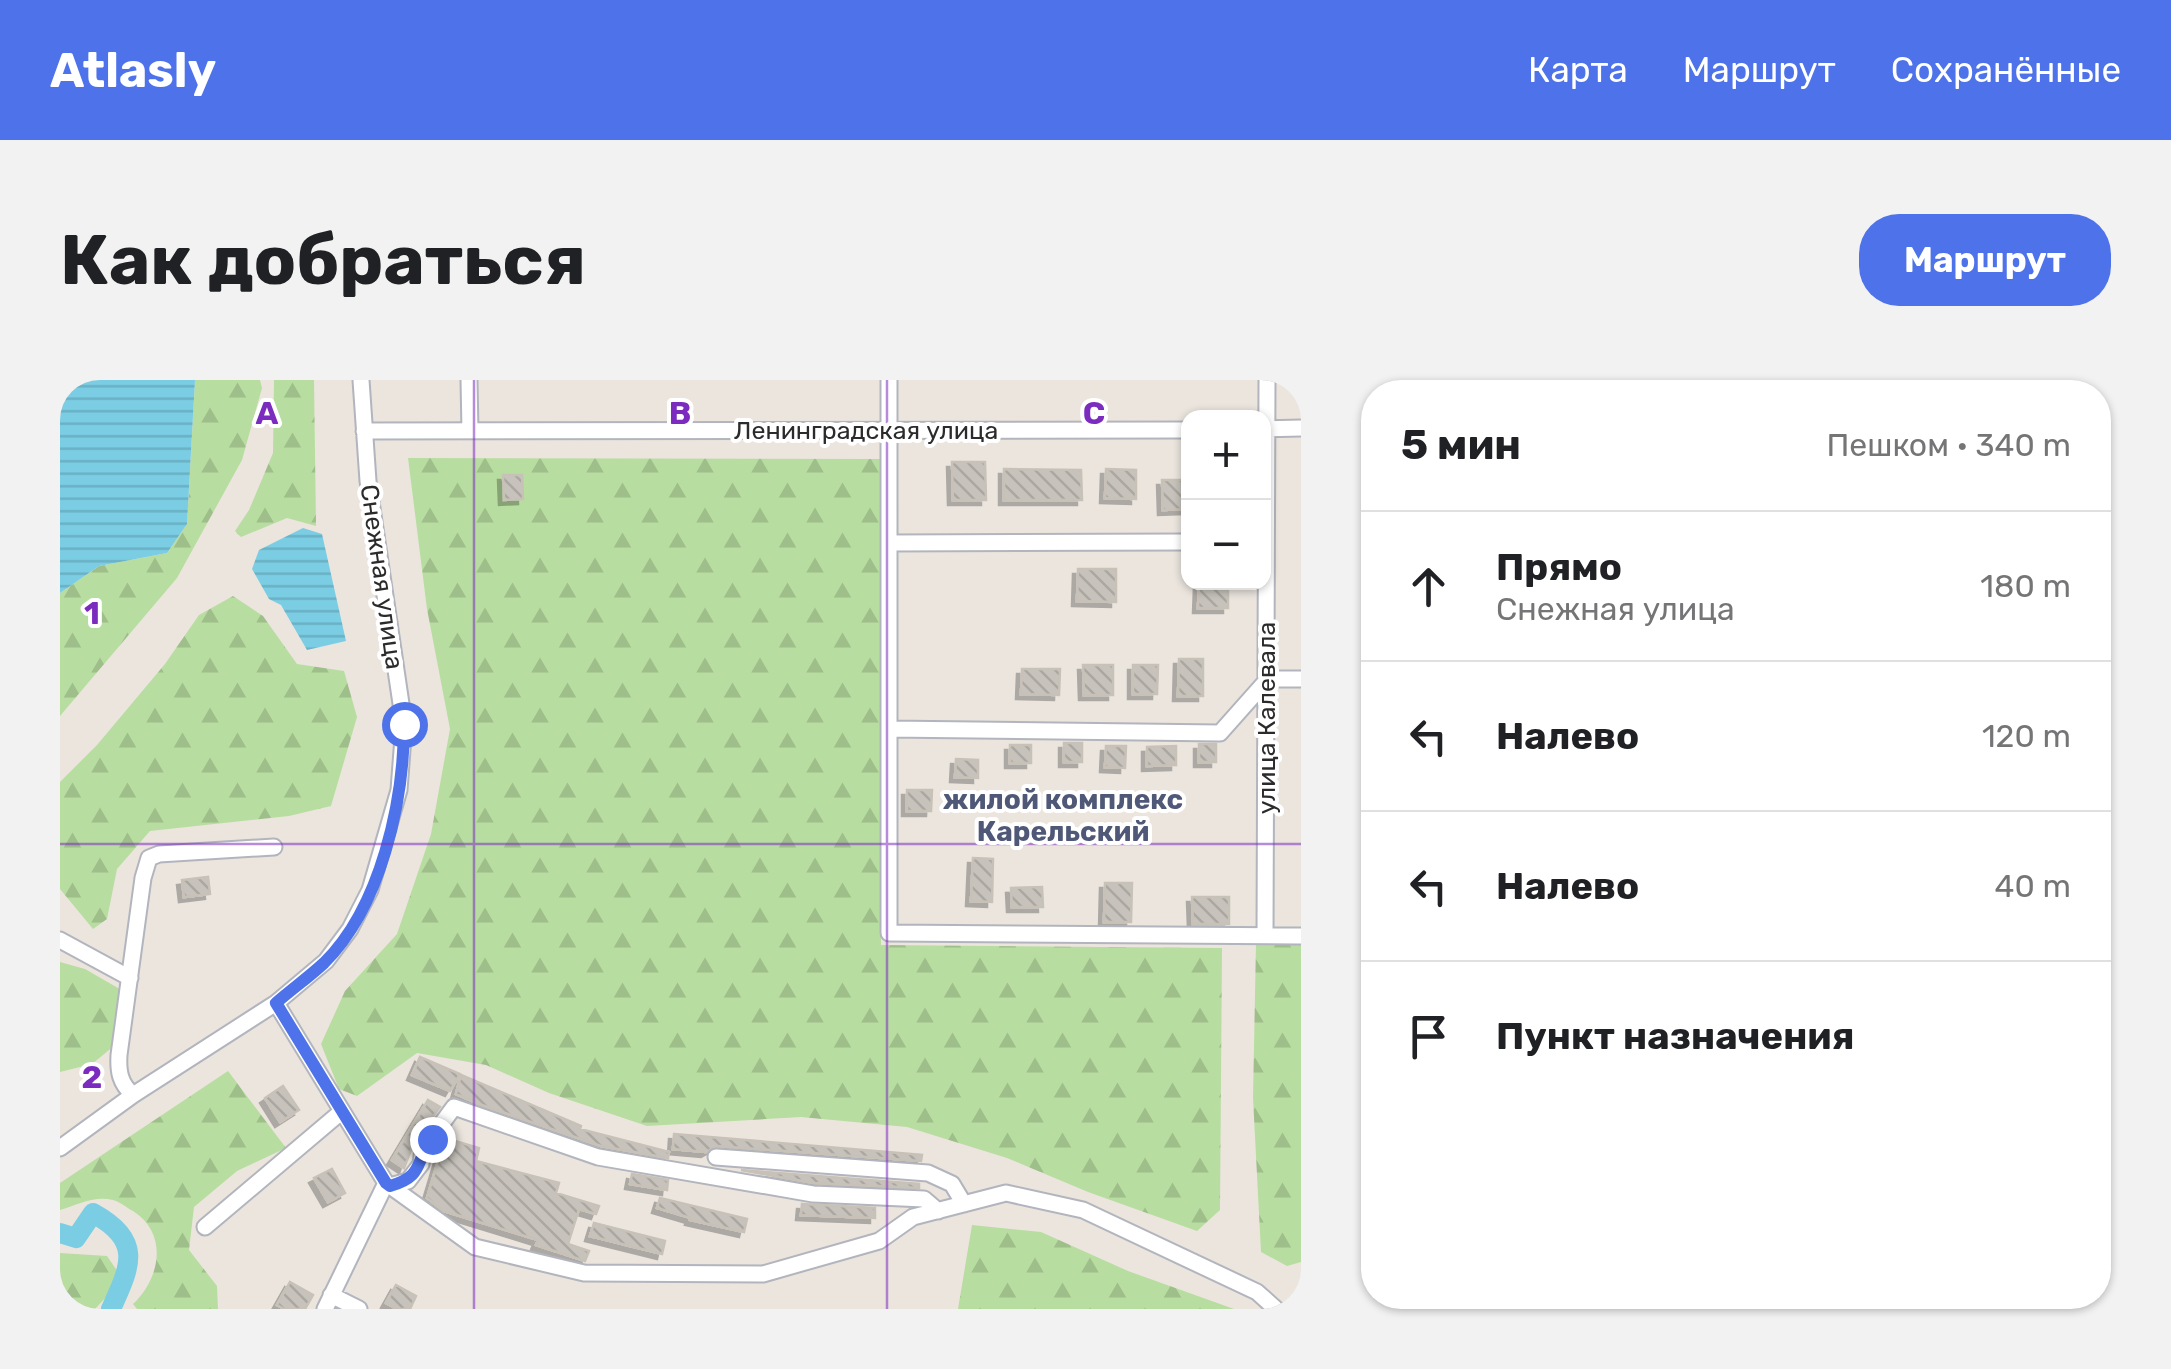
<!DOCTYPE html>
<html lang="ru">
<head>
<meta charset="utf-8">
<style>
	:root { --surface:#fff; --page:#f2f2f2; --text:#202124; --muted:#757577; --line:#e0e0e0; --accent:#4d72ea }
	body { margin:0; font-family:Rubik,sans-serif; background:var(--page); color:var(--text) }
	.controls { position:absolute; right:30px; top:30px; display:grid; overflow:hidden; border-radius:20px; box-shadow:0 2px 8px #0004 }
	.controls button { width:90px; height:90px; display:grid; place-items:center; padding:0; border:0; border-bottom:2px solid var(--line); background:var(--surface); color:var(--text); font:50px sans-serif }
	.stop { position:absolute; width:30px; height:30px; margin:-22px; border:8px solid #4d72ea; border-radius:50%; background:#fff }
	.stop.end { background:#4d72ea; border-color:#fff; box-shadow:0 2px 10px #0008 }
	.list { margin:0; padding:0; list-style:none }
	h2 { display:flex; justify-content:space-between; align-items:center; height:130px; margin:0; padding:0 40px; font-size:42px }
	h2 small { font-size:32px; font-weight:400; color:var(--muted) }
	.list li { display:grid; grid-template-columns:65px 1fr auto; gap:30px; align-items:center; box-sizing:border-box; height:150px; padding:0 40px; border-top:2px solid var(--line) }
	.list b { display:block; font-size:38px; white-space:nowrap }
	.list p { margin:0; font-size:32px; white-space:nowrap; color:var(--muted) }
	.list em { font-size:32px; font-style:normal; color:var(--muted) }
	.icon { flex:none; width:55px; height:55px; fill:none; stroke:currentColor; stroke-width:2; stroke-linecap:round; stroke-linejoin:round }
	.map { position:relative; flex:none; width:1241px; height:929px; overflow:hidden; border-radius:40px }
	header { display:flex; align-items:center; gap:60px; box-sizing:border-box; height:140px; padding:0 50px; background:var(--accent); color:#fff }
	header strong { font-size:48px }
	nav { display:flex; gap:55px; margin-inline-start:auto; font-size:35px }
	.intro { display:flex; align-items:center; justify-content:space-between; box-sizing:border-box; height:240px; padding:0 60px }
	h1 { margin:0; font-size:70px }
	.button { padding:25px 45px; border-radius:40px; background:var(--accent); color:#fff; font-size:35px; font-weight:700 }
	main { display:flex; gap:60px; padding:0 60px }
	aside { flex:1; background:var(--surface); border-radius:40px; box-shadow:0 2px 8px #0004 }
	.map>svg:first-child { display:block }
	.forest { fill:url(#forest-firs) }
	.water { fill:url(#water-rules) }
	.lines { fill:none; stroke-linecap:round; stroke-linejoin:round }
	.river { stroke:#7bcde4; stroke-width:20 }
	.building { fill:url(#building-back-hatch); stroke:#c7c1b8; stroke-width:2.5; filter:url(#shadow) }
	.minor-casing { stroke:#b2b5bd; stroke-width:19 }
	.minor { stroke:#fff; stroke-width:15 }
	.route { stroke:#4d72ea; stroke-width:12 }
	.grid { fill:none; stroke:#7b2cbf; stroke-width:2.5; stroke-opacity:0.55 }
	.labels { text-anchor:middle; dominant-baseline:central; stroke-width:8; stroke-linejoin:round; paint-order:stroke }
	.street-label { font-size:25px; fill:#2b2b2b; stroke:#fff }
	.neighbourhood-label { font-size:28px; font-weight:bold; fill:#4f5877; stroke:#fff }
	.grid-label { font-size:32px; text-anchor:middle; font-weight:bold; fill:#7b2cbf; stroke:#fff; stroke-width:8; stroke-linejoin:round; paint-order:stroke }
</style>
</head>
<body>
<header>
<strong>Atlasly</strong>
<nav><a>Карта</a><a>Маршрут</a><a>Сохранённые</a></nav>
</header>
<div class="intro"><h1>Как добраться</h1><a class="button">Маршрут</a></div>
<main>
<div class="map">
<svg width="1241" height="929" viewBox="0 0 1241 929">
	<defs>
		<pattern id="forest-firs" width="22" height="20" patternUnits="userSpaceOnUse" patternTransform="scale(2.5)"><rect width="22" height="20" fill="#b8dda0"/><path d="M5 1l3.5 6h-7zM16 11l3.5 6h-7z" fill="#9ebe8a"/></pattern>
		<pattern id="water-rules" width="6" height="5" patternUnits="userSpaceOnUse" patternTransform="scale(2.5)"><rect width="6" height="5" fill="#7bcde4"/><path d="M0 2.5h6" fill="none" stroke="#6ab0c4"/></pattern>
		<pattern id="building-back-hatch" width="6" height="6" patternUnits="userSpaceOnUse" patternTransform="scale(2.5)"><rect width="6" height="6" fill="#c7c3bc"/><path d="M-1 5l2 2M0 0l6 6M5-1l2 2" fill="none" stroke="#aba8a2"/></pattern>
		<filter id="shadow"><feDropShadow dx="-5" dy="5" stdDeviation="0" flood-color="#0004"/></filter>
	</defs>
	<rect width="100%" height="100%" fill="#ebe5de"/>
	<path class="forest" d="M135,0h65l2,8 -20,72 -65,118 -117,138v-123l39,-27 68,-13 20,-29z
		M214,0h40l2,146 -29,-8 -46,19 -6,-6 14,-21 24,-57z
		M348,78l474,1 -1,486 341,3 -2,262 -23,21 -109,-39 -81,-34 -100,-31 -106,-10 -154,9 -98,-33 -63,-28 -69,-12 -60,43 -18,-7 -18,-45 24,-53 52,-57 34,-100 19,-105 -23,-120z
		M173,216l30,20 34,48 47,7 13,46 -26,89 -42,10 -139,15 -33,38 -10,50 -14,10 -33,-40v-107l37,-37 68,-81 34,-49z
		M1241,563v319l-14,4 -26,-14 -8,-154 3,-154z
		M0,582l25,7 40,23 -5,49 -28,23 -32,8z
		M168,691l58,77 -49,23 -43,36 -5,43 28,36 1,23h-81l-4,-5c27,-25 36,-70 0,-93 -6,-3 -14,-10 -20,-11 -18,-5 -37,5 -53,10v-27z
		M912,845l69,7 87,39 106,38h-276z
		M0,873l47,3 11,16 -9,22 -14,15h-35z"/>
	<path class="water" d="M0,0h135l-8,144 -20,29 -68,13 -39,27z
		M243,148l19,6 24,107 -39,9 -26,-45 -12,-6 -17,-30 7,-19z"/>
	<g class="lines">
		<path class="river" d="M0,853l16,5 17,-25c50,28 38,52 18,96"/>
	</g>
	<path class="building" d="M892,82h33l1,38h-33z
		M944,89l77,1 1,30h-78z
		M1046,89l30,1v29l-31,-1z
		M443,95h19l1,24 -19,1z
		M1102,100h26v29l-25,1z
		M1018,189h38v33l-39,-1z
		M1139,202h29v26h-30z
		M1119,279h24v37h-25z
		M1023,285h30v30h-29z
		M1073,285h25l-1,29h-24z
		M962,289h38l-1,26 -38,-1z
		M1004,363h18v19h-18z
		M1139,364h17v18h-17z
		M950,365h21v18h-21z
		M1046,366h20l-1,22 -20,-1z
		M1116,366v19l-29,1v-19z
		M896,379l22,1v18l-23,-1z
		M847,410h25l-1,21h-24z
		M913,478l20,1 -1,43 -21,-1z
		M148,497l2,17 -26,3 -2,-17z
		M1045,503h27l-1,39h-27z
		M982,507l1,20h-31l-1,-19z
		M1132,517h37v27h-36z
		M360,677l40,17 -10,17 -38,-16z
		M401,695l120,51 -1,3 89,23 -1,6 -67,-12 -122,-42 -23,-10z
		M223,706l16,24 -19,12 -15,-24z
		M368,720l12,7 -26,35 -10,26 -12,-8z
		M614,754l248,21 -1,6 -204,-15 -11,6 -33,-3z
		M385,758l34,10 -3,13 83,22 -3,10 43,13 -3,8 -17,-5 -11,35 21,7 -4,10 -49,-16 2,-5 -94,-29 -17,-13z
		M272,789l13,24 -17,9 -14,-24z
		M681,790l178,14v4l-105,-5z
		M572,794l36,6 -1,10 -37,-6z
		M600,818l87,21 -3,13 -54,-12 1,-2 -34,-10z
		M742,824l73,4v10l-74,-3z
		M534,843l71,18 -3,13 -72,-18z
		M230,902l23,13 -8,14h-21l-7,-4z
		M336,905l20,11 -6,13h-13l-11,-6z"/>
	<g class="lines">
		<defs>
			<path id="minor" d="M409,0l1,51
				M829,0v349
				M1204,49l37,-1
				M304,51l824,-1
				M829,163l299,-1
				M1241,299h-33l-48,54 -331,-4v204l412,3
				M1205,555l2,-555
				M0,560l70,38
				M216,623l110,180 89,64 109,26 179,1 116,-33 34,-24 93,-24 77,17 174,82 19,17
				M73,715c-13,-12 -15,-23 -14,-40l24,-177 6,-20 10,-4 115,-7
				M0,768l73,-53 143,-92 50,-42 24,-32 20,-39 29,-100 5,-66 -36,-243 -7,-101
				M656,777l212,16 24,11 12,20
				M330,806l18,-5 13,-17 2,-15 31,-42 144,50 215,37 111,5 14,12
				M145,847l136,-115
				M271,915l28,14
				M265,929l61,-126"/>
		</defs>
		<use href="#minor" class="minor-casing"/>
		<use href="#minor" class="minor"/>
	</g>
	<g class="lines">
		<path class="route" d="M344,344c0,77 -23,183 -80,239 -15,14 -32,26 -48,40l110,180 4,3c35,-10 24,-24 42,-47"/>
	</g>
	<path class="grid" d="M414,0v929M827,0v929M0,464h1241"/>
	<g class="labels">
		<g class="street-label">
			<text x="806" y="50">Ленинградская улица</text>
			<text transform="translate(322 197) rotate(82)">Снежная улица</text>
			<text transform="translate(1206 338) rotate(-90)">улица Калевала</text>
		</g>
		<g class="neighbourhood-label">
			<text x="1003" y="419">жилой комплекс<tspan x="1003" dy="32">Карельский</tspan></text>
		</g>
	</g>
	<g class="grid-label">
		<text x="207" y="44">A</text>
		<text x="620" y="44">B</text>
		<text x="1034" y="44">C</text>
		<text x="32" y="244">1</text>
		<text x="32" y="708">2</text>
	</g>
</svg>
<div class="controls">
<button>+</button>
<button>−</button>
</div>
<div class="stop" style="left:344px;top:344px"></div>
<div class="stop end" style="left:372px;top:759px"></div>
</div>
<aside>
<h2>5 мин<small>Пешком · 340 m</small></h2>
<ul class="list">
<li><svg class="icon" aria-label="ahead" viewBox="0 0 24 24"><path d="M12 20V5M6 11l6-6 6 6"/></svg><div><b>Прямо</b><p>Снежная улица</p></div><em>180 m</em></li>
<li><svg class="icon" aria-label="left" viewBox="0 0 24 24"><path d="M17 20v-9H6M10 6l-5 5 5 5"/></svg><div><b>Налево</b></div><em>120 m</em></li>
<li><svg class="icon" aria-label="left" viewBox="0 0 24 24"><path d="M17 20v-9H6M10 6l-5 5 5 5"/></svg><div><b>Налево</b></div><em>40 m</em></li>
<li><svg class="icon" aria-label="arrive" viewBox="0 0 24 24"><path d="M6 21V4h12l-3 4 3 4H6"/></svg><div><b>Пункт назначения</b></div></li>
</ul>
</aside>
</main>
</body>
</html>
